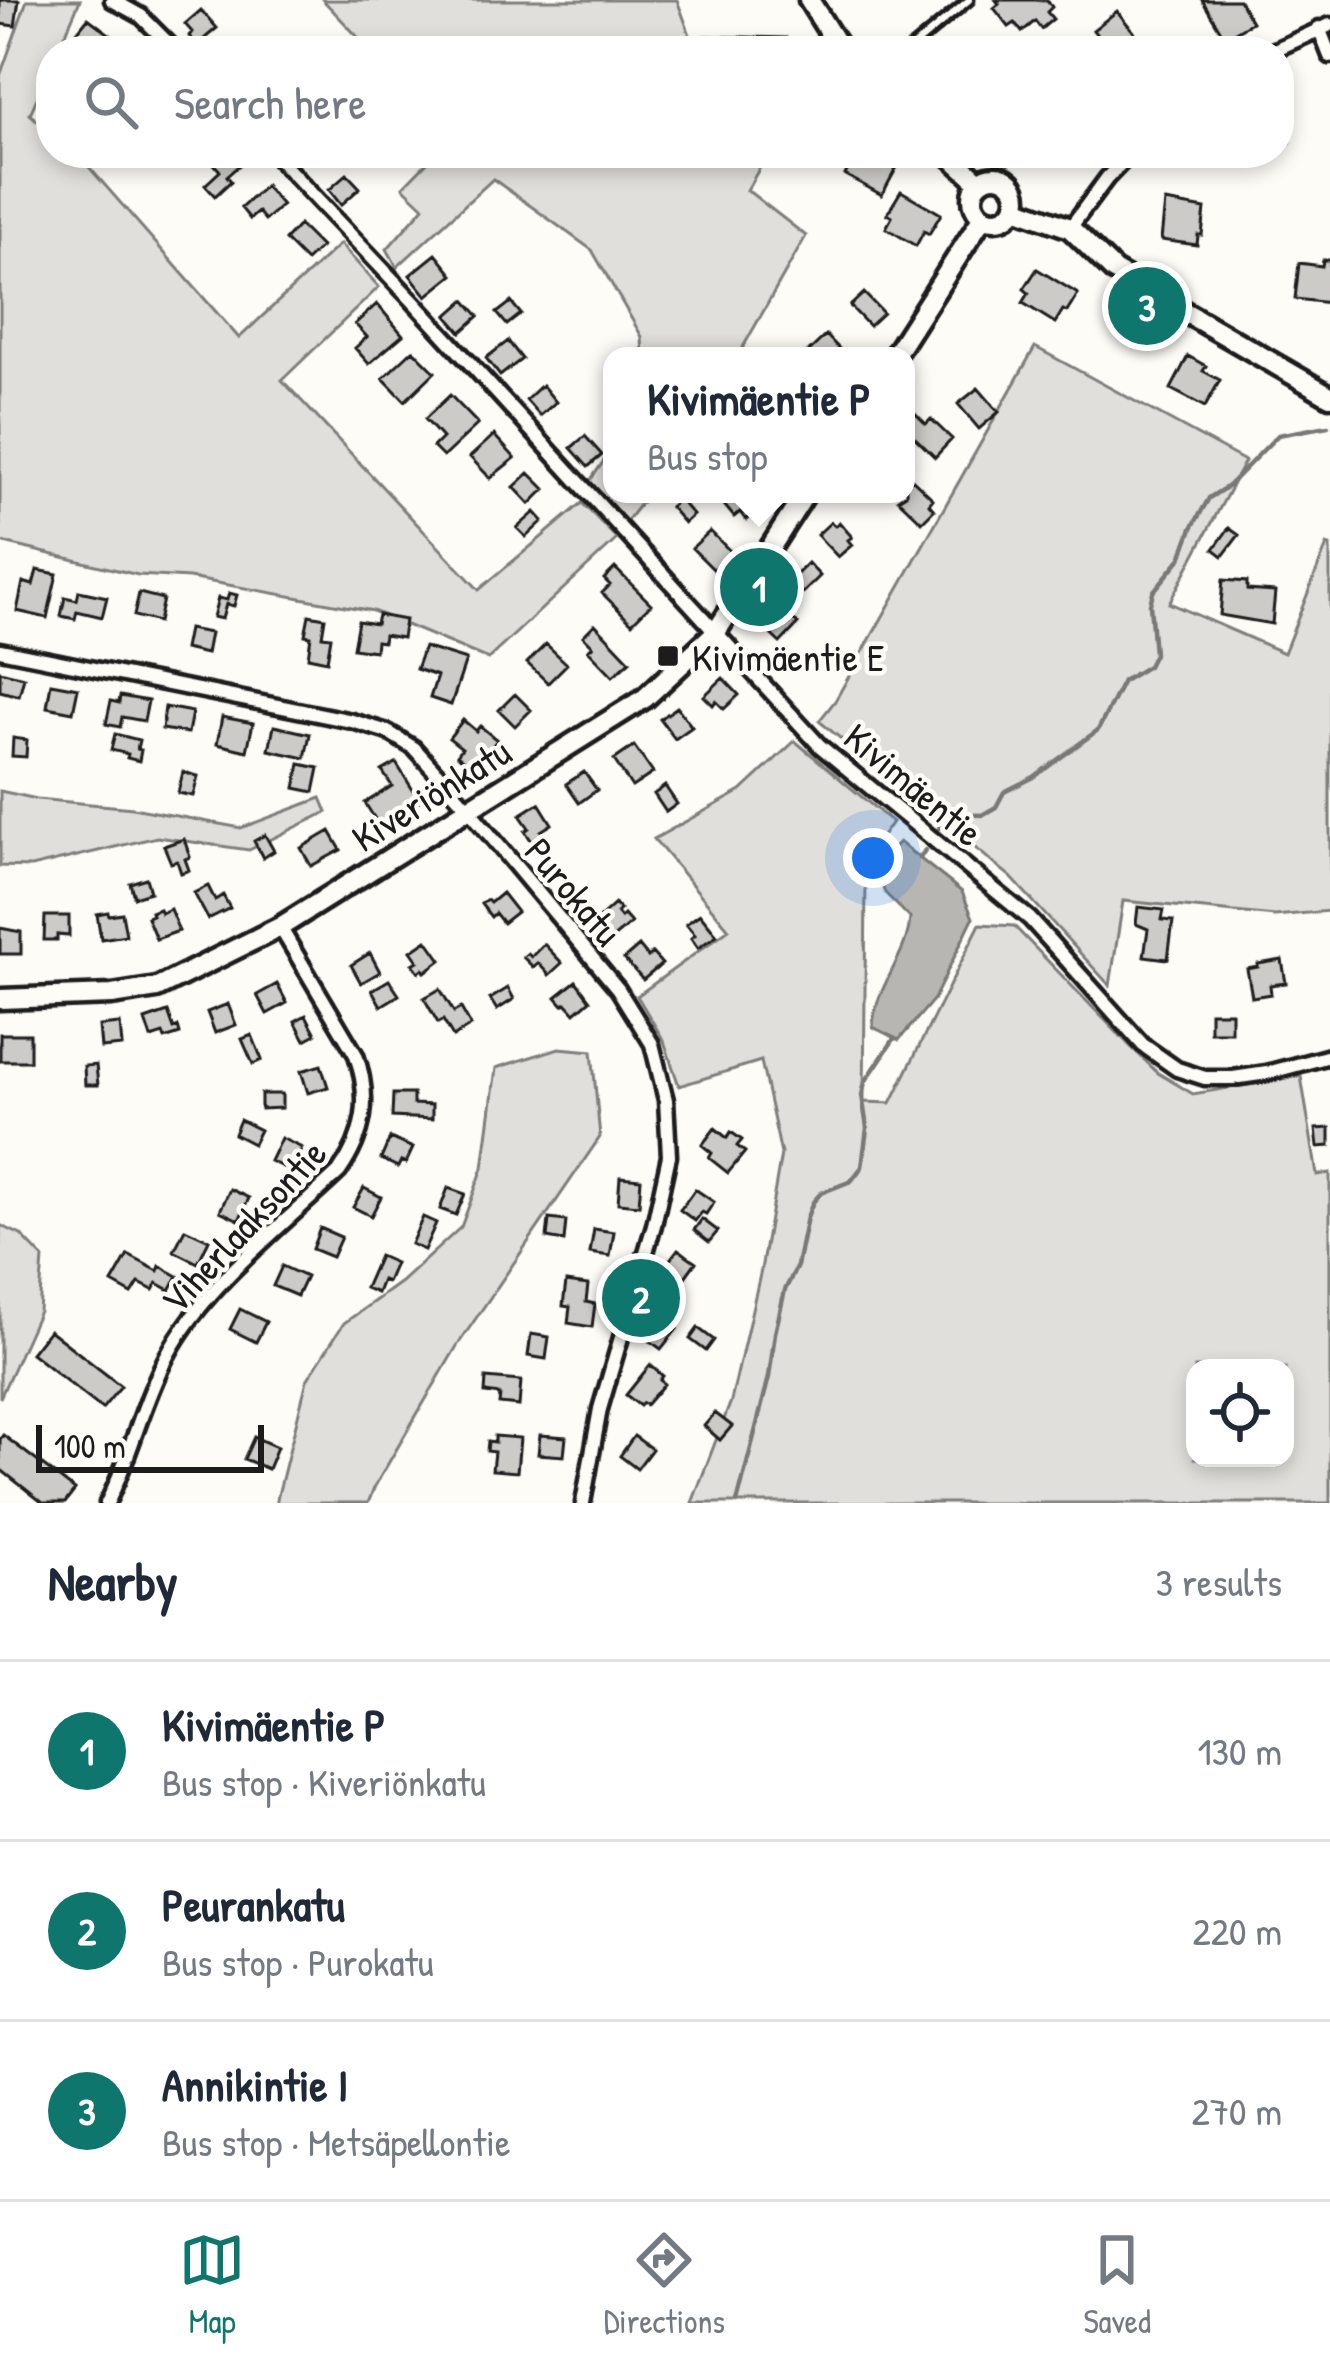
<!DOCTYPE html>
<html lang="en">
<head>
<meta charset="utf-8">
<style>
	:root { --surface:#fff; --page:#f2f2f3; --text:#1f2937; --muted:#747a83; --line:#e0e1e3; --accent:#0f766e }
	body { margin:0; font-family:"Patrick Hand",sans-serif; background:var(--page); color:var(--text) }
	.controls { position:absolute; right:36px; bottom:36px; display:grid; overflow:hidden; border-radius:24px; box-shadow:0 6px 18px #0003 }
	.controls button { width:108px; height:108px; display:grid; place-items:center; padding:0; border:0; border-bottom:3px solid var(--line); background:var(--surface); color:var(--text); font:60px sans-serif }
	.scale { position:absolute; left:36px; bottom:30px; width:228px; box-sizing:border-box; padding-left:12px; border:6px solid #1c1c1c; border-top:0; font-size:33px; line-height:42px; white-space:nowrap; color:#1c1c1c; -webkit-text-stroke:9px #fdfcf7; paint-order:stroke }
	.you { position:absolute; left:873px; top:858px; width:42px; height:42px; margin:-30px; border:9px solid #fff; border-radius:50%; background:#1a73e8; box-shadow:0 0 0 18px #1a73e833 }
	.badge { display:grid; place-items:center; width:78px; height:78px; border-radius:50%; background:var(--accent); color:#fff; font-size:39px; font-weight:700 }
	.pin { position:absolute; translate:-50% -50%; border:6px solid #fff; box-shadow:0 3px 12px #0006 }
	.popup { position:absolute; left:603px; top:347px; width:312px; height:156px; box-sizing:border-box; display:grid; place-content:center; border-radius:24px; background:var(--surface); filter:drop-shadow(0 3px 9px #0005); font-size:39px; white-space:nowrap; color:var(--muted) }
	.popup b { font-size:45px; color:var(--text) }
	.popup::after { content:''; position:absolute; left:50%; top:100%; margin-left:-24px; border:24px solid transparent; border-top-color:var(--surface) }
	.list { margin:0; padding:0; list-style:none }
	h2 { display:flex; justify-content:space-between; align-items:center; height:156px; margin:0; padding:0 48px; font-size:51px }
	h2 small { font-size:39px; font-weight:400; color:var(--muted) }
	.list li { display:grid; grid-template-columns:78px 1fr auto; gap:36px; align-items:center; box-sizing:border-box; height:180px; padding:0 48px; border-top:3px solid var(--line) }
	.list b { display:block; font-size:45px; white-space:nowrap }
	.list p { margin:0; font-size:39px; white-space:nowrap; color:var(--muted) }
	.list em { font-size:39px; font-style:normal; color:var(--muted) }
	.icon { flex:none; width:66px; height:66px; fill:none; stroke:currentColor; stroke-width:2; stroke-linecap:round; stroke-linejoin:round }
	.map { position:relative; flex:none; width:1330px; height:1503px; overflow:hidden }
	.search { position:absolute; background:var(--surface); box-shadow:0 6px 18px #0003; left:36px; right:36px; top:36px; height:132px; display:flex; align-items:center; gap:30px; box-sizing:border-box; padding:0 42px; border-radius:48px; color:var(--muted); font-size:45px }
	.sheet { height:696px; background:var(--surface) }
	nav { display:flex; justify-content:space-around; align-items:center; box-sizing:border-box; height:168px; border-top:3px solid var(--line); background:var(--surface); font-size:33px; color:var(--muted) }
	nav a { display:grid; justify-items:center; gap:6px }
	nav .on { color:var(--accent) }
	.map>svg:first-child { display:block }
	.green { fill:#e0dfdb; stroke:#7e7e7c; stroke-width:3; fill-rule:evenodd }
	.water { fill:#b7b6b2; stroke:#797876; stroke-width:3 }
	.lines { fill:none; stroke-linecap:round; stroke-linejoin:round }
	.stream { stroke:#797876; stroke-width:4.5 }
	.building { fill:#cccbc8; stroke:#1c1c1c; stroke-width:3 }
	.lane-casing { stroke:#1c1c1c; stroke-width:15 }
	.street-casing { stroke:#1c1c1c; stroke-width:21 }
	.secondary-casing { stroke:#1c1c1c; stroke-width:27 }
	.lane { stroke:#fdfcf7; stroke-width:6 }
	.street { stroke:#fdfcf7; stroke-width:12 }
	.secondary { stroke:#fdfcf7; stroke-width:18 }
	.poi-dot { fill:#1c1c1c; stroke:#fdfcf7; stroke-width:4.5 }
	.labels { text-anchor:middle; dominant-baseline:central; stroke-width:9; stroke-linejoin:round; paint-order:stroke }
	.poi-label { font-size:39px; fill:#1c1c1c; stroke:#fdfcf7; text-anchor:start }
	.street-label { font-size:39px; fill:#1c1c1c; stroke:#fdfcf7 }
</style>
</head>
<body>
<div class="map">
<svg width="1330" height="1503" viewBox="0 0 1330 1503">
	<rect width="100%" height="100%" fill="#fdfcf7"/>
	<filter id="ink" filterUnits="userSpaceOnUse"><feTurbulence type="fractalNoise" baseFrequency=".00833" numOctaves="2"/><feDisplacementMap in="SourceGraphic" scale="24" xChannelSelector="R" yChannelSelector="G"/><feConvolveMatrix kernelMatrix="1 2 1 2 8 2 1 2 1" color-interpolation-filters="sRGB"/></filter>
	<g filter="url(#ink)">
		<path class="green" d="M27,0h53l-22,51h-7v15l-21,48 21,19v20h22l16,14 150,171 101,-94 39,43 -97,93 197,210 103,-87 35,36 -129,120 -115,-48 -184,-33 -51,-3 -138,-33v-466z
			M323,0h354l13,35 -1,16h-318z
			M436,153h332l-21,37 59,46 -68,120h-95l-1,-19 -50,-87 -99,-71 -96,88 -10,-18 37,-42 -21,-20z
			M1035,347l210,114 -76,142 115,50 43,-108 3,1v365l-55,5 -152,-15 -13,85 -99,-109 -192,-156 16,-20z
			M612,449v45h36l-22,28 -36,-41z
			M795,741l97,81 -9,13 -17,47 -2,220 27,1 89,-179 34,2 116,120 28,27 35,21 108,-18 16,99 13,-2v330h-638l39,-102 30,-131 20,-116 -20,-93 -82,25 -15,-45 -27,-45 92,-67 -75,-90 87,-48zM1195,1368h90v90h-90z
			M0,791l37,8 96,9 108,20 80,-30 6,14 -78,38 -92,-13 -126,30 -31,-1z
			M559,1048l33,3 8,86 -143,209 -82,140 -7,17h-92l31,-123 37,-57 57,-41 60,-55 22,-59 13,-100z
			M0,1225l21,10 22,23 -4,53 -39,87z"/>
		<path class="water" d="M899,842l63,50 11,26 -39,81 -35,41 -26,-13c1,-40 35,-70 37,-109l-25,-25 -7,-17 9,-22z"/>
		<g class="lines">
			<path class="stream" d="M939,828l4,-7 12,-7 27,1 14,-8 8,-15 30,-15 64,-47 25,-49 25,-15 6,-12 -4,-50 3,-12 28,-34 11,-30 17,-30 19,-12 50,-51 50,-9
				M920,858l5,-8
				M737,1503l32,-126 6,-44 10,-43 12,-24 10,-49 6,-15 8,-9 30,-12 11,-14 5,-39 -5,-33 3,-13 29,-43"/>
		</g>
		<path class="building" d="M0,0h19l-4,26 -15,-2z
			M996,0h51l5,7 -5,5 6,7 -12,10 -6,-8 -13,11 -7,-9 -6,4 -15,-19 5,-4z
			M1202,0h37l13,22 -27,16z
			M201,10l16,18 -20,17 -8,-9 3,-4 -7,-8z
			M1117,11l32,40h-40l-16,-21z
			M88,18l32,24 -7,9h-27l3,-3 -16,-11z
			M705,36l81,2v8h4v5h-91v-7h6z
			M1280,99l14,1 -4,42 -11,-1z
			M216,153h23l6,7 -18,16 4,5 -16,15 -10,-11 15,-14 -10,-12z
			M857,153h14l26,14 -15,28 -37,-20z
			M347,174l13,14 -19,17 -12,-15z
			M265,186l17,19 -17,15 -7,-8 -8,7 -9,-11z
			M901,191l40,23 -12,20 -5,-3 -8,15 -30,-18 6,-11 -5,-3z
			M1165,202l40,7 -3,26h-4l-1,10 -36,-5z
			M299,225l22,22 -15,14 -21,-21z
			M436,254l17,21 -26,21 -17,-21z
			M1323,260h7v43l-35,-4 4,-36 23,3z
			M1037,269l41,25 -11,18 -4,-2 -8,13 -32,-20 6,-10 -5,-4z
			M864,293l19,20 -14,13 -19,-20z
			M465,300l14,16 -18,16 -14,-16z
			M511,302l10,12 -14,11 -10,-12z
			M377,304l26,31 -34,29 -14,-16 12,-11 -12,-13z
			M826,335l20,21h-42z
			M508,341l14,18 -22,17 -14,-18z
			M413,350l22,22 -30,29 -22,-23z
			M1188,356l18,10 -3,5 17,9 -15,27 -34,-18z
			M542,385l14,17 -16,14 -14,-16z
			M978,388l21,24 -20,17 -21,-25z
			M450,395l28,29 -35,33 -10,-10 9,-9 -17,-19z
			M914,412l12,12 5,-5 21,20 -17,18 -29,-28 5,-5 -4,-4z
			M494,435l21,23 -25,20 -20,-21z
			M585,436l17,19 -14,12 -17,-19z
			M529,473l16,16 -15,15 -16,-17z
			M912,479l21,20 -4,5 5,6 -12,12 -24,-23 8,-5v-9z
			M715,494h38l10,12 -17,14 -6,-8 -6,5z
			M679,499l14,16 -9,8 -14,-16z
			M535,512l8,9 -17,16 -9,-9z
			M831,522l4,4 4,-4 13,15 -4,3 4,5 -14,12 -21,-22z
			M1229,528l10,7 -16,21 -9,-7z
			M710,531l22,22 -18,17 -22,-22z
			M808,563l12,13 -17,17 -13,-12z
			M615,568l36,36 -19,19 -30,-30 8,-8 -6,-6z
			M37,570l20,4 -10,44 -30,-7 6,-29 10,3z
			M1223,580l24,2v8l28,2 -3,32 -52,-9z
			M79,591l28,6 -5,20 -25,-6 -2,8 -14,-3 4,-19 12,3z
			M139,593l24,6 -5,23 -24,-6z
			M229,593l8,2 -3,11 -8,-2 -4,15 -9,-2 5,-19 9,2z
			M779,605l19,19 -18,19 -20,-19z
			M309,615l16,3 -3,18 9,1 -4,24 -19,-4 3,-21 -6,-1z
			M378,615l27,5 -3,18 -18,-3 -1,7 -7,-1 -1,10 -22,-3 5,-27 18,3z
			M595,624l35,37 -17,15 -25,-26 5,-4 -10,-10z
			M188,629l22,4 -4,21 -22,-5z
			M546,644l21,20 -19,19 -21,-20z
			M424,647l42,13 -15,45 -21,-7 7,-22 -21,-7z
			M0,671l24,6 -5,19 -19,-5z
			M723,678l16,17 -15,14 -8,-8 -3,4 -9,-9z
			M51,683l27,5 -5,24 -26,-5z
			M515,694l16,16 -16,16 -16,-16z
			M120,696l28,5 -4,20 -22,-4 -2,10 -14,-3 5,-23 8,2z
			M165,707l27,5 -4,21 -26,-4z
			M677,707l15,20 -17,12 -15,-20z
			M222,717l31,6 -6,28 -30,-7z
			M463,720l13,11 4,-5 17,14 -4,5 5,4 -14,17 -5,-4 -5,7 -17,-14 5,-7 -13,-10z
			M274,726l36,8 -5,24 -36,-8z
			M115,734l24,6 -2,9 4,1 -2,11 -12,-3 1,-4 -17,-4z
			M13,738l14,2 -1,17 -14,-1z
			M634,746l19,27 -21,14 -18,-27z
			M396,763l24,38 -40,26 -15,-24 27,-17 -10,-15z
			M300,764l19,4 -5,24 -19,-4z
			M183,772l15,4 -5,20 -15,-3z
			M584,772l13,18 -18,13 -13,-19z
			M665,786l12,18 -11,8 -12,-18z
			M539,803l13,21 -11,7 3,5 -11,7 -8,-12 4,-3 -9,-13z
			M330,831l11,19 -30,16 -10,-18z
			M265,835l9,16 -11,7 -9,-17z
			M184,839l6,18 -5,2 4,11 -8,3 -4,-12 -6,2 -7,-17z
			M146,878l4,14 -16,5 -4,-14z
			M208,886l7,14 8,-5 7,13 -22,11 -14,-26z
			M502,893l15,19 -14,11 -8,-10 -4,4 -10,-13 6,-4 3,3z
			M615,904l5,6 -3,3 4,5 3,-3 7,8 -20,17 -16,-18z
			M1138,907l26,3 -2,10 11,1 -5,38 -24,-3 4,-27 -12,-5z
			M159,909l2,4 9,-4 9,22 -23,8 -9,-22 5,-2 -1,-3z
			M108,912l1,3 13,-2 4,22 -25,4 -4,-25z
			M700,914l17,21 -19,13 -7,-10 4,-3 -9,-11z
			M45,916h24v20l-12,-1v5h-13z
			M0,928l21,4v22h-21z
			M427,940l14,20 -16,12 -2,-3 -4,3 -6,-8 5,-3 -7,-10z
			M544,944l18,19 -13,12 -11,-12 -5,4 -10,-10 5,-4 3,4z
			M639,946l9,11 4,-4 10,11 -19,16 -19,-21z
			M370,953l10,19 -19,11 -10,-18z
			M1282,960l4,23 -16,2 1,9 -19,3 -5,-28 11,-2v-3z
			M389,980l10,15 -18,11 -9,-16z
			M576,981l14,19 -15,13 -9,-10 -3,2 -7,-8z
			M277,984l10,19 -20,11 -10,-19z
			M508,988l6,11 -17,11 -7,-11z
			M440,989l14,23 7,-4 10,18 -18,11 -10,-17 -5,3 -14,-25z
			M228,1004l8,21 -21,8 -8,-21z
			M168,1012l6,17 4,-2 2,7 -15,5 -2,-5 -12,4 -6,-18z
			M1210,1012h21v20h-21z
			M306,1015l10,19 -11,6 -10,-19z
			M120,1024l2,22 -21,2 -2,-22z
			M0,1034h30v27h-30z
			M252,1035l10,25 -9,4 -11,-25z
			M96,1065l2,20h-13l-1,-19z
			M321,1065l7,22 -20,6 -7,-22z
			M261,1094h21v14l-21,1z
			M393,1094h20v10l19,1v14l-40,-2z
			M240,1120l20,10 -7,14 -19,-10z
			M715,1128l12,10 4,-6 11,8 -5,6 8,6 -17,21 -19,-15 3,-5 -10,-8z
			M1330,1128v18l-12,1 -2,-18z
			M281,1138l21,10 -11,23 -21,-10z
			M390,1138l23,10 -7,15 -5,-2 -3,6 -17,-8z
			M620,1177l21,2 -2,26 -21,-2z
			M364,1188l17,9 -10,19 -18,-9z
			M448,1188l17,6 -9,21 -16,-6z
			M230,1189l19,9 -10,22 -19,-9z
			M695,1189l19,13 -8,12 -4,-2 -7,9 -15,-11z
			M423,1217l13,6 -12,27 -13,-6z
			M549,1219l17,2 -2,20 -17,-3z
			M702,1219l16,12 -9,11 -15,-12z
			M320,1228l21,9 -9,20 -20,-8z
			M185,1229l24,11 -11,23 -24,-12z
			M594,1229l20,3 -4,24 -20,-3z
			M678,1249l18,13 -16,22 -18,-14z
			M128,1255l30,16 2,-5 18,10 -8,14 -13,-7 -4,7 -14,-7 -7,11 -20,-11z
			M379,1256l16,7 -8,19 -5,-2 -5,13 -12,-5z
			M282,1266l24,11 -9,19 -24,-10z
			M566,1282l22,3 -2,17 9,2 -3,23 -24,-4 2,-16 -7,-1z
			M240,1309l26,13 -10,20 -26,-13z
			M659,1314l18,15 -16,20 -19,-14z
			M698,1328l16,12 -8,11 -16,-12z
			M49,1330l72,56 -19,23 -71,-56z
			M531,1334l18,3 -3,22 -18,-3z
			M650,1365l13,11 -3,4 4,4 -18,21 -3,-2 -3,3 -14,-11z
			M486,1378l35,3 -2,25 -20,-2 1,-9 -15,-2z
			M715,1413l17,13 -12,14 -16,-14z
			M3,1435l72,55 -10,13h-22l-43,-34v-30z
			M540,1435l26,2 -2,19 -26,-2z
			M495,1436l25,2 -3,34 -25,-2 2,-18 -7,-1 1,-10 7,1z
			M634,1436l18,13 -15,20 -17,-13z
			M254,1437l23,10 -9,22 -24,-10z"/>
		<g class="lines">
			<defs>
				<path id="lane" d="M908,51l61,-51"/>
				<path id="street" d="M112,0l29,16 35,35
					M1319,28l11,28
					M1272,51l58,-26
					M273,153l139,147 408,446 210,173 113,126 34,24 28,9h28l34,-5 63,-17
					M1070,228l37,-50 24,-25
					M0,650l352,71 36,11 26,16 46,51 158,190 34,55 14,56 3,56 -15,69 -54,184 -17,94
					M107,1503c24,-47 35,-100 60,-147 36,-69 115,-130 172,-184 26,-37 32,-73 17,-117l-76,-128"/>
				<path id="secondary" d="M809,0l32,51
					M947,153l32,29
					M973 198a22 22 0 1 1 44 0a22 22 0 1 1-44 0Z
					M1015,208l55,20 44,43 216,125
					M894,356l89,-139
					M0,999l112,-4 45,-7 123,-61 365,-229 71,-66 89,-138"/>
			</defs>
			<use href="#lane" class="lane-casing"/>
			<use href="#street" class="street-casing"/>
			<use href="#secondary" class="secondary-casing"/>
			<use href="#lane" class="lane"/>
			<use href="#street" class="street"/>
			<use href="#secondary" class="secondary"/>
		</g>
	</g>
	<rect class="poi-dot" x="656" y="644" width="24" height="24" rx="6"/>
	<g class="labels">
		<g class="poi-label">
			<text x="692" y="656">Kivimäentie E</text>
		</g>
		<g class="street-label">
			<text transform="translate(914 784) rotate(40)">Kivimäentie</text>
			<text transform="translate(431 794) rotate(-32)">Kiveriönkatu</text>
			<text transform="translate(574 891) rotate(50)">Purokatu</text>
			<text transform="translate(243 1226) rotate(-47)">Viherlaaksontie</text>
		</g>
	</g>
</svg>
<div class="controls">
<button><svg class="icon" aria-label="locate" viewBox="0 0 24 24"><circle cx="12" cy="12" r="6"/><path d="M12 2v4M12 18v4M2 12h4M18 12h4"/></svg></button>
</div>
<div class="scale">100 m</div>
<div class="you"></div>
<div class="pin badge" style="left:759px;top:587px">1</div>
<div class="popup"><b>Kivimäentie P</b>Bus stop</div>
<div class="pin badge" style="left:641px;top:1298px">2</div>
<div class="pin badge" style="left:1147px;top:306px">3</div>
<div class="search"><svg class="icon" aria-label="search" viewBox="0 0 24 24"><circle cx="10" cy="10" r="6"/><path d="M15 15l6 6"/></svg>Search here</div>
</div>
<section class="sheet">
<h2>Nearby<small>3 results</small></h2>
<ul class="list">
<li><span class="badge">1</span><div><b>Kivimäentie P</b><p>Bus stop · Kiveriönkatu</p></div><em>130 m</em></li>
<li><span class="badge">2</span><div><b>Peurankatu</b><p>Bus stop · Purokatu</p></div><em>220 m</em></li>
<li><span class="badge">3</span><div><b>Annikintie I</b><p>Bus stop · Metsäpellontie</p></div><em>270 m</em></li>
</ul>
</section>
<nav>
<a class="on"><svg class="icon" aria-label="map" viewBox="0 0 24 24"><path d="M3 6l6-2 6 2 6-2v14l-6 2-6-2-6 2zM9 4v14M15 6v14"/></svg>Map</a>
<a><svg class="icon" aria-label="directions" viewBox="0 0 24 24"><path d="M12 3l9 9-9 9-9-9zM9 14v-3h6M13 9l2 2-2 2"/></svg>Directions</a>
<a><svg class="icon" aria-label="saved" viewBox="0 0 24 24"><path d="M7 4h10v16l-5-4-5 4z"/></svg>Saved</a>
</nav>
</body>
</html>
